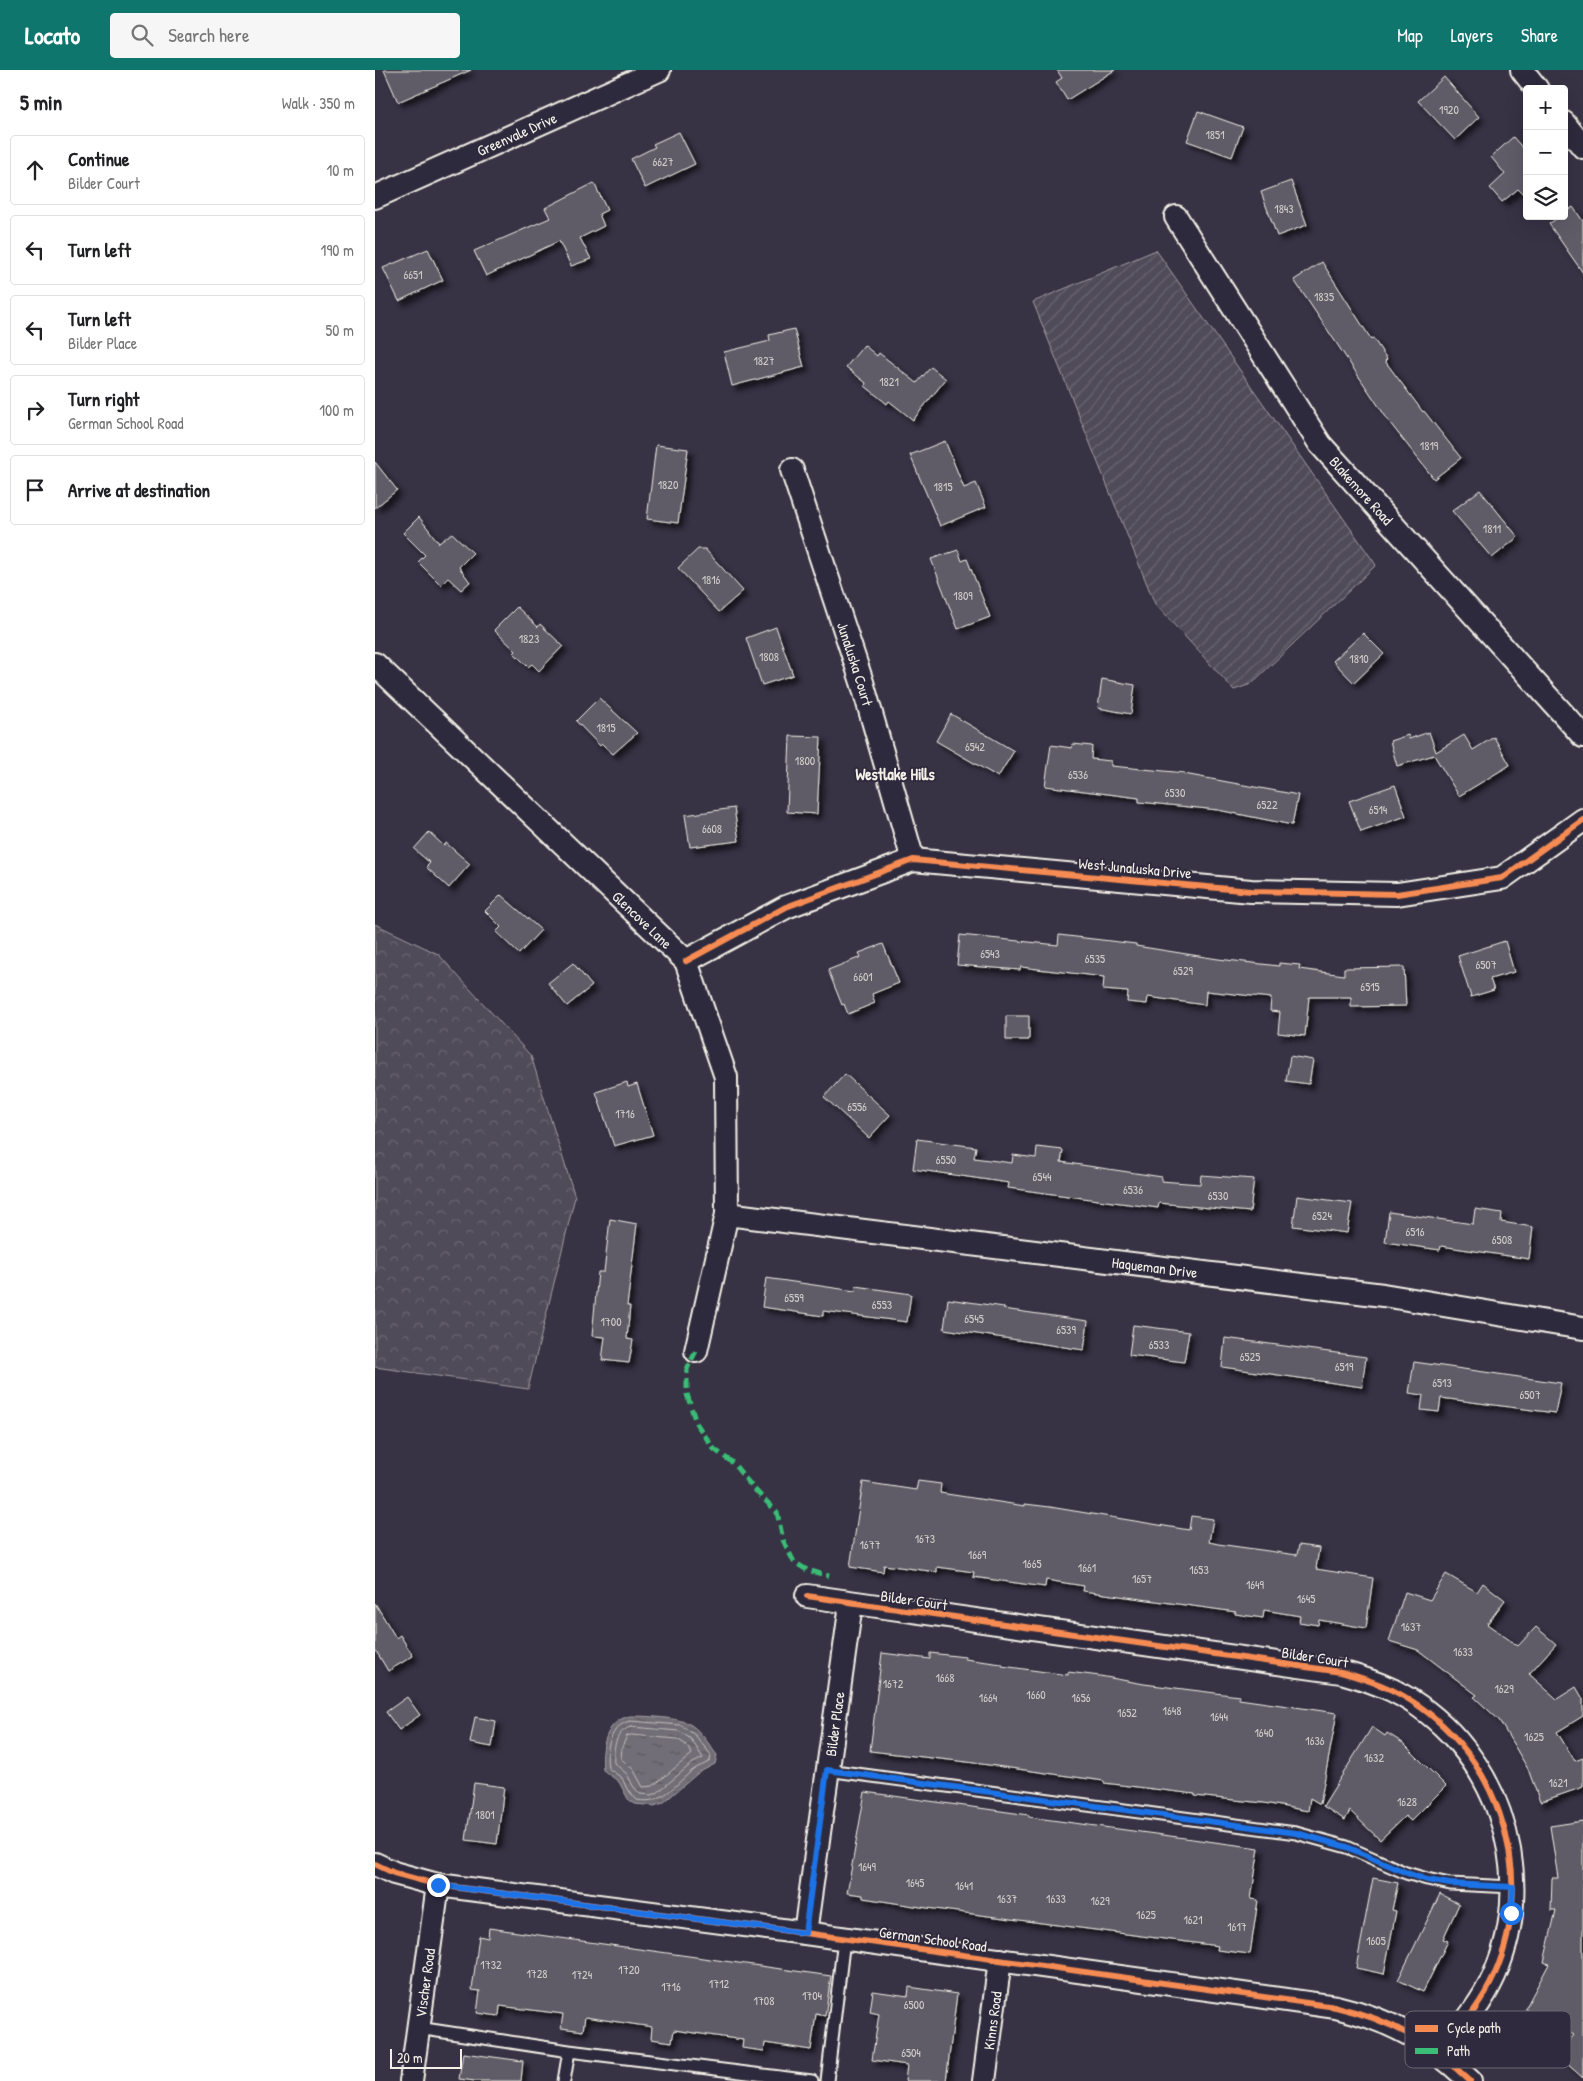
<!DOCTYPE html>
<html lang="en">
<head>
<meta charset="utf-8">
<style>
	:root { --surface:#fff; --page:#f6f6f6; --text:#202124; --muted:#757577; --line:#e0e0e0; --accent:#0f766e }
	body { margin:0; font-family:"Patrick Hand",sans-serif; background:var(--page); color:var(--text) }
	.controls { position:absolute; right:15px; top:15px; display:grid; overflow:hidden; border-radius:5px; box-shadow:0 5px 20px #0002 }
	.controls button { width:45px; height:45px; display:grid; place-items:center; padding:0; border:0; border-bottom:1px solid var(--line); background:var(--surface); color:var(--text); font:25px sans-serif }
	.scale { position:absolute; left:15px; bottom:12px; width:72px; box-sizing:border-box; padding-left:5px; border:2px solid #f4f1e8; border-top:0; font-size:14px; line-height:18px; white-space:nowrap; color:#f4f1e8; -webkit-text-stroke:4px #2f2a3d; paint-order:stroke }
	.stop { position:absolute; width:15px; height:15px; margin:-11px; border:4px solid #1a73e8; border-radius:50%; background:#fff }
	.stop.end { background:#1a73e8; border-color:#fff; box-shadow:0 1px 5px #0008 }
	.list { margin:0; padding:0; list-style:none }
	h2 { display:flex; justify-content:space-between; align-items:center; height:65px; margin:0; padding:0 20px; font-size:21px }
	h2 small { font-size:16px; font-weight:400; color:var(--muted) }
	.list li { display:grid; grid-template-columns:32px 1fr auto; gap:15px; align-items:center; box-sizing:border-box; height:70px; margin:0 10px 10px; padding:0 10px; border:1px solid var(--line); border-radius:5px }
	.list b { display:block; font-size:19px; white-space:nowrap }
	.list p { margin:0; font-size:16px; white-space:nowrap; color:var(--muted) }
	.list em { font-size:16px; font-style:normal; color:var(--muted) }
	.icon { flex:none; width:28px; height:28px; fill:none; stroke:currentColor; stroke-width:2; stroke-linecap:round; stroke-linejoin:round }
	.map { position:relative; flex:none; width:1208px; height:2011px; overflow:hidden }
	header { display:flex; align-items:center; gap:30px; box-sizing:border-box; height:70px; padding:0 25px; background:var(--accent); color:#fff }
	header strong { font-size:24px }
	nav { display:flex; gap:28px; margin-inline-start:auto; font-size:18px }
	.search { width:350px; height:45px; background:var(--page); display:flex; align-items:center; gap:12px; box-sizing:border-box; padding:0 18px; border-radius:5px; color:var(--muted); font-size:19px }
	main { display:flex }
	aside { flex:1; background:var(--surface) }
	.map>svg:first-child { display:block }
	.forest { fill:url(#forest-crowns); stroke:#a29ea0 }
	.garden { fill:url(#garden-furrows); stroke:#a29ea0 }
	.water { fill:url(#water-ripples); stroke:#a6a2a4 }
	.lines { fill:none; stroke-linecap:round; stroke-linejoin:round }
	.shore { stroke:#c0bdbb; stroke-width:1 }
	.building { fill:#5f5c67; stroke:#f4f1e8; filter:url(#shadow) }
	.service-casing { stroke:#f4f1e8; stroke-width:15 }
	.minor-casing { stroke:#f4f1e8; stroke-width:26 }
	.service { stroke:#2f2a3d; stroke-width:11 }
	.minor { stroke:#2f2a3d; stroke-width:22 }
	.quiet { stroke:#3abd76; stroke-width:5; stroke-dasharray:10 5; stroke-linecap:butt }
	.cycleway-casing { stroke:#2f2a3d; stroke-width:9 }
	.cycleway { stroke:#f68b52; stroke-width:6 }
	.route { stroke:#1a73e8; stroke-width:6 }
	.labels { text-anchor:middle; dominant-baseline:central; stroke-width:4; stroke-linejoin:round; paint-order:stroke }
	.number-label { font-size:12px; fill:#cfccc8 }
	.street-label { font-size:15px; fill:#f4f1e8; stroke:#2f2a3d }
	.neighbourhood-label { font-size:16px; font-weight:bold; fill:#f4f1e8; stroke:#2f2a3d }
	.key { fill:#2f2a3d; stroke:#6a6670; stroke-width:1 }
	.key-label { font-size:14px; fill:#f4f1e8 }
</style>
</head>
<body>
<header>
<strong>Locato</strong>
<div class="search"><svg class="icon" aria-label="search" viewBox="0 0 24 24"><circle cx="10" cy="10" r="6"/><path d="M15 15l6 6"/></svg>Search here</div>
<nav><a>Map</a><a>Layers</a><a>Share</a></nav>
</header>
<main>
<aside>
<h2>5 min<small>Walk · 350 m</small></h2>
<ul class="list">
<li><svg class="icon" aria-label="ahead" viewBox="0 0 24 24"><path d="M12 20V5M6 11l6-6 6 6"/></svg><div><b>Continue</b><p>Bilder Court</p></div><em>10 m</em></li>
<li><svg class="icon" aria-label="left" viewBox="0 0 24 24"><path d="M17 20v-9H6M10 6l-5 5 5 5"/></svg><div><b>Turn left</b></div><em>190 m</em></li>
<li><svg class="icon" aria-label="left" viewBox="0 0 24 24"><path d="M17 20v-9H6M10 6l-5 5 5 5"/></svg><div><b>Turn left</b><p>Bilder Place</p></div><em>50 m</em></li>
<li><svg class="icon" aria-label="right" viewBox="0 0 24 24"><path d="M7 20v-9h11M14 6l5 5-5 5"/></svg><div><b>Turn right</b><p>German School Road</p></div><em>100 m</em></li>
<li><svg class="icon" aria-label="arrive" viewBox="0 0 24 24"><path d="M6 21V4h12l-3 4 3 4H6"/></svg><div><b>Arrive at destination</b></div></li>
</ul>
</aside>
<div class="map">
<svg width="1208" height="2011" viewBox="0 0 1208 2011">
	<defs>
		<pattern id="forest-crowns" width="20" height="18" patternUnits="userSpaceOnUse" patternTransform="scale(1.25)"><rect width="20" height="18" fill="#504b59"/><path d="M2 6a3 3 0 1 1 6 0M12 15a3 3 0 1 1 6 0" fill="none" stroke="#6a6571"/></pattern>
		<pattern id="garden-furrows" width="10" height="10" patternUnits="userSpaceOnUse" patternTransform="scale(1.25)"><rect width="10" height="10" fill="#504b59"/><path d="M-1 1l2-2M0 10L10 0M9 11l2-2" fill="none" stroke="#6a6571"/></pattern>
		<pattern id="water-ripples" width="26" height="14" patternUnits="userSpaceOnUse" patternTransform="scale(1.25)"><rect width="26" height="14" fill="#726e77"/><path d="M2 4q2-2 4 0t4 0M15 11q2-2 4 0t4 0" fill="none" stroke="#5b595c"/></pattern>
		<filter id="shadow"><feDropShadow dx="4.5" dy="4.5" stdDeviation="2.5" flood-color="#0009"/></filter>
	</defs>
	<rect width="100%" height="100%" fill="#373244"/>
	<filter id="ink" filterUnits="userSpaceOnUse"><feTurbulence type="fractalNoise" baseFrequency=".02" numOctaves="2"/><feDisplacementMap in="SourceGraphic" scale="10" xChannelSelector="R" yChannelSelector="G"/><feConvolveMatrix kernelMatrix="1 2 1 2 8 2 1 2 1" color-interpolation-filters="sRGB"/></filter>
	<g filter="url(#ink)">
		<path class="forest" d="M0,854l63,30 93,102 44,141 -47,192 -153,-22z"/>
		<path class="garden" d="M781,180l220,315 -125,119 -17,6 -79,-86 -122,-302z"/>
		<path class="water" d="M255,1646c15,0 49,1 61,9 11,7 18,20 26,30l-2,9 -17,9 -35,30 -9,3 -19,-2 -7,-5 -9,-17 -16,-12c-2,-22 2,-49 27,-54z"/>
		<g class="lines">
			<path class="shore" d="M255,1651l51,4 14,10 16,20 -1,6c-5,4 -12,5 -17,9 -19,15 -30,35 -56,30l-10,-11 -5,-11 -14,-10c-3,-18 2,-43 22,-47z
				M256,1657l48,4 12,8 12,19 -12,6 -34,29 -5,2 -12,-1 -7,-8 -6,-12 -13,-11c-1,-14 1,-32 17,-36z
				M257,1665l45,4 8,5 7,10 -39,32 -10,1 -10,-18 -12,-10 1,-12 5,-11z"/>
		</g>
		<path class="building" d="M9,0h87l-73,32z
			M682,0h58l-48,30 -11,-18 6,-4z
			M1069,7l35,40 -24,23 -37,-39z
			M823,41l45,16 -11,30 -45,-16z
			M304,62l16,32 -50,24 -14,-29 24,-12 -2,-3z
			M1138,67l14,16v45l-9,-9 -16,13 -12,-14 15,-14 -14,-17z
			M916,111l16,44 -30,11 -16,-44z
			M219,113l13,27 -8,4 5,12 -24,12 11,21 -20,7 -12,-25 -73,35 -12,-25 76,-33 -5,-10z
			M1198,137l10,14v52l-34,-49 11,-8h4v-3z
			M53,179l15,31 -44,21 -16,-33z
			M947,192l49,77 2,-1 14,21 -2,2 38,51 1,-1 37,47 -27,21 -44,-56 -96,-143z
			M419,259l10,38 -72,19 -8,-34 46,-11 -1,-6z
			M489,275l13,11 2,-3 38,30 14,-16 15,12 -33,41 -24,-19 -2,3 -22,-18 1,-3 -20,-16z
			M570,371l19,47 12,-5 10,24 -46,19 -30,-71z
			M281,375l32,4 -10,74 -31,-4z
			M0,392l22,28 -22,18z
			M1105,420l38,47 -26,21 -40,-47z
			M44,447l20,26 13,-10 21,20 -14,14 11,15 -9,8 -13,-12 -7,7 -23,-23 7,-7 -22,-22z
			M323,479h7l38,42 -24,21 -41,-44z
			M583,480l4,11 5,-2 23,58 -32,12 -27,-70z
			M142,537l21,20 2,-3 23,22 -24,25 -7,-7 -4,3 -14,-14 2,-2 -22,-21z
			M401,557l17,48 -31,10 -16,-47z
			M988,563l21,21 -30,29 -21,-22z
			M727,609l33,6 -4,29 -33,-6z
			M224,628l38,35 -24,21 -11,-10 -2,2 -24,-25z
			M576,644l63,37 -16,26 -62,-36z
			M1054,662l7,20 28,-17 9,15 21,-13 16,28 -51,31 -25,-41 -37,11 -7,-25 18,-6 1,4z
			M415,666l31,1 -4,77 -30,-2z
			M698,674l19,2 -1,13 20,2v5l74,7 -1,1 114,21 -6,30 -74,-15 -79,-8v-4l-94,-12 6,-41 21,3z
			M1020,715l11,31 -45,16 -12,-31z
			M359,738l5,33 -49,6 -5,-32z
			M54,762l15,14 2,-3 24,21 -21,24 -23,-21 4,-4 -16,-14z
			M126,825l40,35 -22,24 -23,-22 5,-5 -16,-16z
			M585,865l98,10 1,-10 77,9v2l82,13 61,7v-3l21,2 -1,4 45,6v-7l60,-1 2,39 -55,1v-10h-42l-4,39 -27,-3 2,-21 -10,-1 1,-13 -65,-7 -1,14 -57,-8 -1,7 -20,-2 1,-10 -25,-2 1,-13 -83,-10 -1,3 -63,-5z
			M1130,871l9,31 -24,7 4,11 -23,7 -13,-41z
			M508,874l16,39 -27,11 3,9 -27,11 -4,-10 -2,1 -14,-35 33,-13 -2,-4z
			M198,893l19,23 -25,20 -19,-23z
			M631,946h23v24h-23z
			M915,986l23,4 -4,24 -23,-3z
			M470,1004l45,41 -21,23 -45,-41z
			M252,1012l1,5 9,-3 16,51 -39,11 -18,-54z
			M542,1069l59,8 -2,11 38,5 1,-8 23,3 1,-11 26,3 -2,12 101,15 -1,4 39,3 1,-9 53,4 -4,33 -91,-9 -1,5 -150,-20 1,-5 -96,-14z
			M922,1126l55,7 -5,30 -54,-7z
			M1100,1139l27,4 -1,9 32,5 -4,32 -88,-13 -1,4 -55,-8 4,-30 84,12z
			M235,1149l27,5 -10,82h3l-3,33 6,1 -4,23 -27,-3 3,-23 -13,-1 6,-64h6z
			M391,1208l89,13 1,-5 55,8 -4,28 -84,-11v5l-61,-9z
			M573,1229l56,8 -1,2 85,12 -4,29 -140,-21z
			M758,1255l56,7 -5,30 -55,-7z
			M850,1268l141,19 -4,30 -140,-20z
			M1039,1292l147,21 -6,30 -114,-15 -2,14 -18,-2 2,-15 -14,-2z
			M543,1411l23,3 -1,9 85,13v-2l25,3 139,23 2,-14 22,3 -4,23 9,2 79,11 2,-10 20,3 -3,21 57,9 -7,50 -47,-8 -1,5 -19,-3 1,-6 -36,-6 -1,8 -28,-4 1,-2 -153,-21 1,-5 -38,-6 -1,7 -72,-10 1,-5 -37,-5v5l-53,-7 -1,7 -33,-5 13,-85 53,8z
			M1071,1504l31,18 6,-9 22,17 -18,24 31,22 18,-19 20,17 -27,30 28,25 19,-12 7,12v17l-26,16 18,29 8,-3v29l-43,15 -12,-33 -29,-49 -25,-23 3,-2 -59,-45 -29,-9 16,-49 25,8z
			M0,1533l21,35 4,-3 13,21 -25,15 -13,-22z
			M507,1583l48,6v-6l35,4v2l37,5v2l66,9v-3l32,4 44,8 95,12v3l98,14 -17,91 -10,-6 -2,13 -44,-8 -69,-7v-2l-91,-11v-2l-137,-19 -97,-11z
			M32,1627l13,18 -21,15 -13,-18z
			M100,1647l21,4 -4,26 -22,-4z
			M997,1657l13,9 2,-3 16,10 43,43 -35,35 -6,-5 -25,24 -30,-29 -5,9 -22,-14z
			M99,1713l30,4 -7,57 -31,-4z
			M490,1722l164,23v2l230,31 -8,51 7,1 -8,54 -33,-4 1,-4 -291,-38 -64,-10v-3l-16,-2z
			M1208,1751v257l-26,-23 17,-20 -49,-26 24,-45 -5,-2 12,-52h-5l1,-32h6l-8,-52z
			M998,1808l25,5 -6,27 4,1 -12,63 -28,-6z
			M1065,1824l19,10 -16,35 5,2 -25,51 -25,-12z
			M114,1858l342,48 -6,40 -9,-2 -5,36 -46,-7 -1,8 -22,-3 1,-8 -69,-10 -2,12 -21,-3 1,-12 -67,-10 -2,14 -22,-3 2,-14 -63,-8 -1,10 -22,-3 3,-22 -8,-1 7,-54 9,2z
			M534,1917l48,7 -11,87h-41l2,-16 -35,-5 7,-46 -9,-2 3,-21 35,5z
			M88,1983l60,8 -2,20h-46l-16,-2z"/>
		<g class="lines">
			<defs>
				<path id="service" d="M452,1700l469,63 51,14 59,26 21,6 23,5 63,3
					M43,1958l151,23 243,30
					M189,2011l5,-30
					M452,2011l17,-142"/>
				<g id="minor">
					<path d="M1147,0l15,19"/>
					<path d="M1189,53l19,24"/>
					<path id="s1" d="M0,127l284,-127"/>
					<path id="s2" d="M801,147l144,227 263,292"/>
					<path id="s3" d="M417,400l70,212 51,178"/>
					<path id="s4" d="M0,594l311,297 40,116 1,137 -31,137"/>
					<path d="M311,891l100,-54 127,-47 338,31 146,3 105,-16 81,-58"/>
					<path id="s5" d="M352,1144l656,81 200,33"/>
					<path d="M432,1526l534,76c18,5 34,10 51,18 103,51 149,181 102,286 -13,29 -34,53 -54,78"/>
					<path d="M0,1794l19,9 44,12 367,48 531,74c56,13 93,35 134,74"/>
					<path id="s6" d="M430,1863l46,-329"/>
					<path id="s7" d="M36,2011l27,-196"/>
					<path id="s8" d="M609,2011l16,-121"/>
				</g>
			</defs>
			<use href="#service" class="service-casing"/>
			<use href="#minor" class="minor-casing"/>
			<use href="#service" class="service"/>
			<use href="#minor" class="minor"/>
			<path class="quiet" d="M321,1281l-9,18v25l9,29 18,26 19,14 20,25 24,24 6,28 11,22 13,8 22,6"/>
			<defs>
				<path id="cycleway" d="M311,891l100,-54 127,-47 338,31 146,3 105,-16 81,-58
					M432,1526l534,76c18,5 34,10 51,18 103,51 149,181 102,286 -13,29 -34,53 -54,78
					M0,1794l19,9 44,12 367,48 531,74c56,13 93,35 134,74"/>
			</defs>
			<use href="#cycleway" class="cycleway-casing"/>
			<use href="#cycleway" class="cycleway"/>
		</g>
	</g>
	<g class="lines" filter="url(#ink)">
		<path class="route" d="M63,1815l367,48 22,-163 469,63 51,14 60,26 20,7 23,4 63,3 -2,26"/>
	</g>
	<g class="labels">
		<g class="number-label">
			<text x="1074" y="39">1920</text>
			<text x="840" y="64">1851</text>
			<text x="288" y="91">6627</text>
			<text x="909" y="138">1843</text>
			<text x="38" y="204">6651</text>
			<text x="949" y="226">1835</text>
			<text x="389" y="290">1827</text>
			<text x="514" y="311">1821</text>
			<text x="1054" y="375">1819</text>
			<text x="293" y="414">1820</text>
			<text x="568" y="416">1815</text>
			<text x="1117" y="458">1811</text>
			<text x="336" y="509">1816</text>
			<text x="588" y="525">1809</text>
			<text x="154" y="568">1823</text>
			<text x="394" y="586">1808</text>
			<text x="984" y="588">1810</text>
			<text x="231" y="657">1815</text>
			<text x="600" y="676">6542</text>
			<text x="430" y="690">1800</text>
			<text x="703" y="704">6536</text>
			<text x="800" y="722">6530</text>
			<text x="892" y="734">6522</text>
			<text x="1003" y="739">6514</text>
			<text x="337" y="758">6608</text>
			<text x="615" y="883">6543</text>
			<text x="720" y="888">6535</text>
			<text x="1111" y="894">6507</text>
			<text x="808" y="900">6529</text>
			<text x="488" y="906">6601</text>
			<text x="995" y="916">6515</text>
			<text x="482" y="1036">6556</text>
			<text x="250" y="1043">1716</text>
			<text x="571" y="1089">6550</text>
			<text x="667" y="1106">6544</text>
			<text x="758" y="1119">6536</text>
			<text x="843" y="1125">6530</text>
			<text x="947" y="1145">6524</text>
			<text x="1040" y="1161">6516</text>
			<text x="1127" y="1169">6508</text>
			<text x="419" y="1227">6559</text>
			<text x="507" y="1234">6553</text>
			<text x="599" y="1248">6545</text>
			<text x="236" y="1251">1700</text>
			<text x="691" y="1259">6539</text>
			<text x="784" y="1274">6533</text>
			<text x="875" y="1286">6525</text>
			<text x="969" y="1296">6519</text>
			<text x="1067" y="1312">6513</text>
			<text x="1155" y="1324">6507</text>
			<text x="550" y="1468">1673</text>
			<text x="495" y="1474">1677</text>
			<text x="602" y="1484">1669</text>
			<text x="657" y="1493">1665</text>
			<text x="712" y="1497">1661</text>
			<text x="824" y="1499">1653</text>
			<text x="767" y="1508">1657</text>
			<text x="880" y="1514">1649</text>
			<text x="931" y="1528">1645</text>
			<text x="1036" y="1556">1637</text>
			<text x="1088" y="1581">1633</text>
			<text x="570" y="1607">1668</text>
			<text x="518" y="1613">1672</text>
			<text x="1129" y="1618">1629</text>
			<text x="661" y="1624">1660</text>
			<text x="613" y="1627">1664</text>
			<text x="706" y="1627">1656</text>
			<text x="797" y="1640">1648</text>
			<text x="752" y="1642">1652</text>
			<text x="844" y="1646">1644</text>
			<text x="889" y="1662">1640</text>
			<text x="1159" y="1666">1625</text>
			<text x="940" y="1670">1636</text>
			<text x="999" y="1687">1632</text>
			<text x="1183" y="1712">1621</text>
			<text x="1032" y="1731">1628</text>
			<text x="110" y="1744">1801</text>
			<text x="492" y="1796">1649</text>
			<text x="540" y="1812">1645</text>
			<text x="589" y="1815">1641</text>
			<text x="632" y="1828">1637</text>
			<text x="681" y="1828">1633</text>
			<text x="725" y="1830">1629</text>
			<text x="771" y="1844">1625</text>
			<text x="818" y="1849">1621</text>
			<text x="862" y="1856">1617</text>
			<text x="1001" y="1870">1605</text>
			<text x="116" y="1894">1732</text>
			<text x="254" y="1899">1720</text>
			<text x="162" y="1903">1728</text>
			<text x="207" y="1904">1724</text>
			<text x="344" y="1913">1712</text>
			<text x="296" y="1916">1716</text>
			<text x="437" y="1925">1704</text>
			<text x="389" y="1930">1708</text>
			<text x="539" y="1934">6500</text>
			<text x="536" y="1982">6504</text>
		</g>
		<g class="street-label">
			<text stroke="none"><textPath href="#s1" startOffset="155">Greenvale Drive</textPath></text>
			<text stroke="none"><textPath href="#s2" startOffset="331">Blakemore Road</textPath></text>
			<text stroke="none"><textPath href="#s3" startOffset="204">Junaluska Court</textPath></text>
			<text transform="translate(760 798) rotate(5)">West Junaluska Drive</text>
			<text stroke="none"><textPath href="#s4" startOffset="370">Glencove Lane</textPath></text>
			<text stroke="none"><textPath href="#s5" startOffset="431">Hagueman Drive</textPath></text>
			<text transform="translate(539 1530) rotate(8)">Bilder Court</text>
			<text transform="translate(940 1587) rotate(9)">Bilder Court</text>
			<text stroke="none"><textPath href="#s6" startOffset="211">Bilder Place</textPath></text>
			<text transform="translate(558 1869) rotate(8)">German School Road</text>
			<text stroke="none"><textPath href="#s7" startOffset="99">Vischer Road</textPath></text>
			<text stroke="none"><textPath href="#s8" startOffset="61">Kinns Road</textPath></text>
		</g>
		<g class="neighbourhood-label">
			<text x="520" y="704">Westlake Hills</text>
		</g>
	</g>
	<rect x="1030" y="1941" width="166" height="57" rx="8" class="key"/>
	<rect x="1040" y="1955" width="23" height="7" fill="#f68b52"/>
	<rect x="1040" y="1978" width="23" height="6" fill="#3abd76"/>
	<g class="key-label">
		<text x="1072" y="1963">Cycle path</text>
		<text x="1072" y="1986">Path</text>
	</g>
</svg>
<div class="controls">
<button>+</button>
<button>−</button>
<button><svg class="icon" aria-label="layers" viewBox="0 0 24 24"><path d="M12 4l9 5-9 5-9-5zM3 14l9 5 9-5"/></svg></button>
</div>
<div class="scale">20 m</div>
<div class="stop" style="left:1136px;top:1843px"></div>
<div class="stop end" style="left:63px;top:1815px"></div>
</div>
</main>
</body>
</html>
